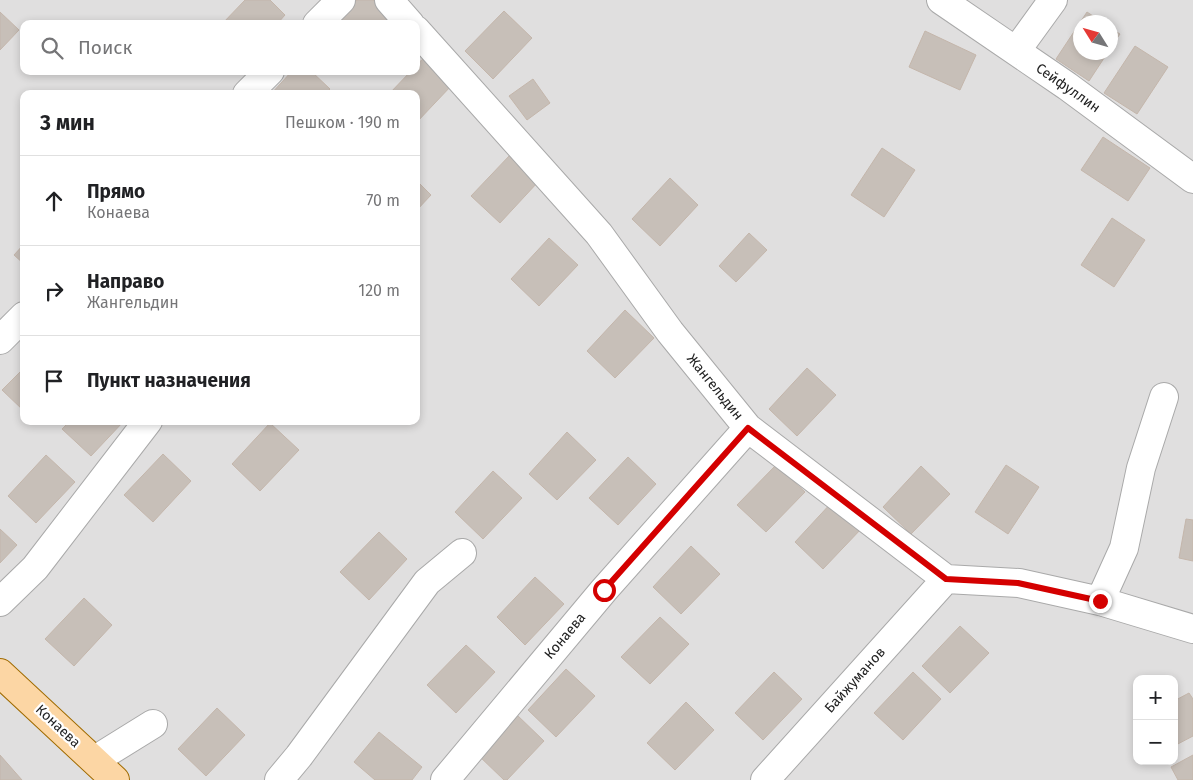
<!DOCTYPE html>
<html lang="ru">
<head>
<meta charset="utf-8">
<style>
	:root { --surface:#fff; --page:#f6f6f6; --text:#202124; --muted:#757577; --line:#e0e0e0 }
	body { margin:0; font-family:"Fira Sans",sans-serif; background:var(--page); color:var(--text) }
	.controls { position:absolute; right:15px; bottom:15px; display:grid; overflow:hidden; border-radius:10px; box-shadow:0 2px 8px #0003 }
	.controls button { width:45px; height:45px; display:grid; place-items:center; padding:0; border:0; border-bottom:1px solid var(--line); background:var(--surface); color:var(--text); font:25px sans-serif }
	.compass { position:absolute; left:1073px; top:15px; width:45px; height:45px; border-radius:50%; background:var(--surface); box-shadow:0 2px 8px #0003; rotate:307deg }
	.stop { position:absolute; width:15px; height:15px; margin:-11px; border:4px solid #d40000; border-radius:50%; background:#fff }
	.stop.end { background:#d40000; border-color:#fff; box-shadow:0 1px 5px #0008 }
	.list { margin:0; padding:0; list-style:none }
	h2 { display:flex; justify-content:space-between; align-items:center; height:65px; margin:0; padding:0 20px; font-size:21px }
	h2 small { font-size:16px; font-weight:400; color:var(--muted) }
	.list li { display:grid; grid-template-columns:32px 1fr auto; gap:15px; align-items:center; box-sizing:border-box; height:90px; padding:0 20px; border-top:1px solid var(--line) }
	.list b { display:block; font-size:19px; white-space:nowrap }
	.list p { margin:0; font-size:16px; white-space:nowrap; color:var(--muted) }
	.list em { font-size:16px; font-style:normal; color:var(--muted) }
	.icon { flex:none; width:28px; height:28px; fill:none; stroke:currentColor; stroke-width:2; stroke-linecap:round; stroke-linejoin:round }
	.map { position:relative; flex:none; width:1193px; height:780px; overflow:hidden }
	.search { position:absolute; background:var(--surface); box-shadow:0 2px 8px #0003; left:20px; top:20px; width:400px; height:55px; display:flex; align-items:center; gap:12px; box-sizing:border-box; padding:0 18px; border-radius:10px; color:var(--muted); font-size:19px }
	.panel { position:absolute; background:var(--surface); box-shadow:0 2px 8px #0003; left:20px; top:90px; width:400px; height:335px; border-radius:10px }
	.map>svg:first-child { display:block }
	.residential { fill:#e0dfdf; fill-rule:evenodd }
	.building { fill:#c7bfb8; stroke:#c4b6ab }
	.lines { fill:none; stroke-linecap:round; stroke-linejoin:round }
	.minor-casing { stroke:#a9a9a9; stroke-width:30 }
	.major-casing { stroke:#a06b00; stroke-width:30 }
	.minor { stroke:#fff; stroke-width:28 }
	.major { stroke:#fcd6a4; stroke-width:28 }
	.route { stroke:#d40000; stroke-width:6 }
	.labels { text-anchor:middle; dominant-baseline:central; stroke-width:4.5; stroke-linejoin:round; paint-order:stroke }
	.street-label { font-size:14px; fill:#222; stroke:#fff }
</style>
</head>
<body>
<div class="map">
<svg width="1193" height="780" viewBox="0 0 1193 780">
	<rect width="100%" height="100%" fill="#f2efe9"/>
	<path class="residential" d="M0,0h1193v780h-1193zM1080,22h30v30h-30zM24,24h392v47h-392zM24,94h392v327h-392zM1137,679h37v82h-37z"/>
	<path class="building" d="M245,0h25l15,15 -8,9h-55z
		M357,0h16l20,19 -4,5h-54z
		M504,11l28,27 -39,41 -28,-28z
		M0,12l19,18 -19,20z
		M1087,12l15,10h-22v30h28l-19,29 -33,-22z
		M1110,28l10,6 -10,14z
		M925,31l51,24 -16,35 -51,-23z
		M1135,46l33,21 -31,47 -33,-21z
		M424,58l28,27 -36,38v-29h-27l22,-23h5v-6z
		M292,71h19l19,18 -5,5h-54z
		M533,79l17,24 -23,17 -18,-24z
		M1103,137l47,31 -22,33 -47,-31z
		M882,148l33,22 -31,47 -33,-22z
		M510,155l28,27 -38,41 -29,-27z
		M670,178l28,27 -38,41 -28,-27z
		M416,180l15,15 -15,16z
		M1112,218l33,22 -31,47 -33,-22z
		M749,233l18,17 -31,32 -17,-16z
		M549,238l29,27 -39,41 -28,-27z
		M24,244v20l-10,-9z
		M625,310l29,28 -39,40 -28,-27z
		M24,368v43l-22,-21z
		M807,368l29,27 -39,41 -28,-27z
		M70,421h54l-33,35 -29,-27z
		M270,423l29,27 -39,41 -28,-27z
		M567,432l29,28 -39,40 -28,-26z
		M163,454l28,27 -38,41 -29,-27z
		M46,455l29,27 -39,41 -28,-27z
		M628,457l28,27 -38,41 -29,-27z
		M776,465l29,27 -39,40 -29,-27z
		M1006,465l33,22 -31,47 -33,-22z
		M921,466l29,28 -39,40 -28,-27z
		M493,471l29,27 -39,41 -28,-27z
		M833,501l29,27 -39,41 -28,-27z
		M1186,519l7,1v41l-14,-3z
		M0,529l17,16 -17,18z
		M379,532l28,27 -38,41 -29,-28z
		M691,546l29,28 -39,40 -28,-27z
		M535,577l29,27 -39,41 -28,-28z
		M84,598l28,27 -38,41 -29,-27z
		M660,617l29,27 -39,40 -29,-27z
		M960,626l29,27 -39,40 -28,-27z
		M466,645l29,27 -39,41 -29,-28z
		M566,669l29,27 -39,41 -28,-27z
		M774,672l28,27 -39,41 -28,-27z
		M913,672l28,27 -38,41 -29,-27z
		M1189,693l4,6v37l-19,10v-45z
		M686,702l28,28 -39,40 -28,-27z
		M217,708l28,27 -39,41 -28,-27z
		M516,714l28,27 -37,39h-3l-27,-26z
		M379,732l43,35 -10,13h-37l-21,-18z
		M0,755l22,25h-22z
		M1193,755v25h-15l-7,-13z"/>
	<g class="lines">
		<defs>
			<path id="minor" d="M389,0l21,24
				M941,0l126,86 126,93
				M317,24l24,-24
				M416,30l183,204 71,98 78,96 198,151 73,4 81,18 93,28
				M1016,51l37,-51
				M247,94l23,-23
				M0,340l24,-24
				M1100,601l24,-53 17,-80 23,-71
				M0,602l35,-34 113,-147
				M95,760l58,-36
				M279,780l20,-24 128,-174 35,-29
				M445,780l159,-190 144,-162
				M765,780l181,-201"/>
			<path id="major" d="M0,673l115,107"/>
		</defs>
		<use href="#minor" class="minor-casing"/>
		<use href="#major" class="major-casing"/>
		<use href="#minor" class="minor"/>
		<use href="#major" class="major"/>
	</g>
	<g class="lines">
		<path class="route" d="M604,590l144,-162 198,151 72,4 82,18"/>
	</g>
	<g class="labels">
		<g class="street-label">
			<text transform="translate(1068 88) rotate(35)">Сейфуллин</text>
			<text transform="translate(715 387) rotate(51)">Жангельдин</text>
			<text transform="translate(565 636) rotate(-50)">Конаева</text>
			<text transform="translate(855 680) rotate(-48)">Байжуманов</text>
			<text transform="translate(58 726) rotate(43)">Конаева</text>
		</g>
	</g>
</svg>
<div class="controls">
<button>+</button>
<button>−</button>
</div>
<svg class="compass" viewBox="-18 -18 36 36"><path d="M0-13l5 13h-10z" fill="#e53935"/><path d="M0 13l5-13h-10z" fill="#757577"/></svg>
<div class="stop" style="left:604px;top:590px"></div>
<div class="stop end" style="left:1100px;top:601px"></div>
<div class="search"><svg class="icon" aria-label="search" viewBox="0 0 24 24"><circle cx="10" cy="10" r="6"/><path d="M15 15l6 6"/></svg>Поиск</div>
<section class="panel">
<h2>3 мин<small>Пешком · 190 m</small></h2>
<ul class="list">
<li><svg class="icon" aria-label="ahead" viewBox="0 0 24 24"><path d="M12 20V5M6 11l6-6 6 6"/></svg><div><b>Прямо</b><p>Конаева</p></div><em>70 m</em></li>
<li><svg class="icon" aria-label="right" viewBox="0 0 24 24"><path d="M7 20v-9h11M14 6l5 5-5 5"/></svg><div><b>Направо</b><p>Жангельдин</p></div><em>120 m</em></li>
<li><svg class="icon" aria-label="arrive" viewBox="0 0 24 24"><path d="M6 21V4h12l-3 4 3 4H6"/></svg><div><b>Пункт назначения</b></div></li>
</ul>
</section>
</div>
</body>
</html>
